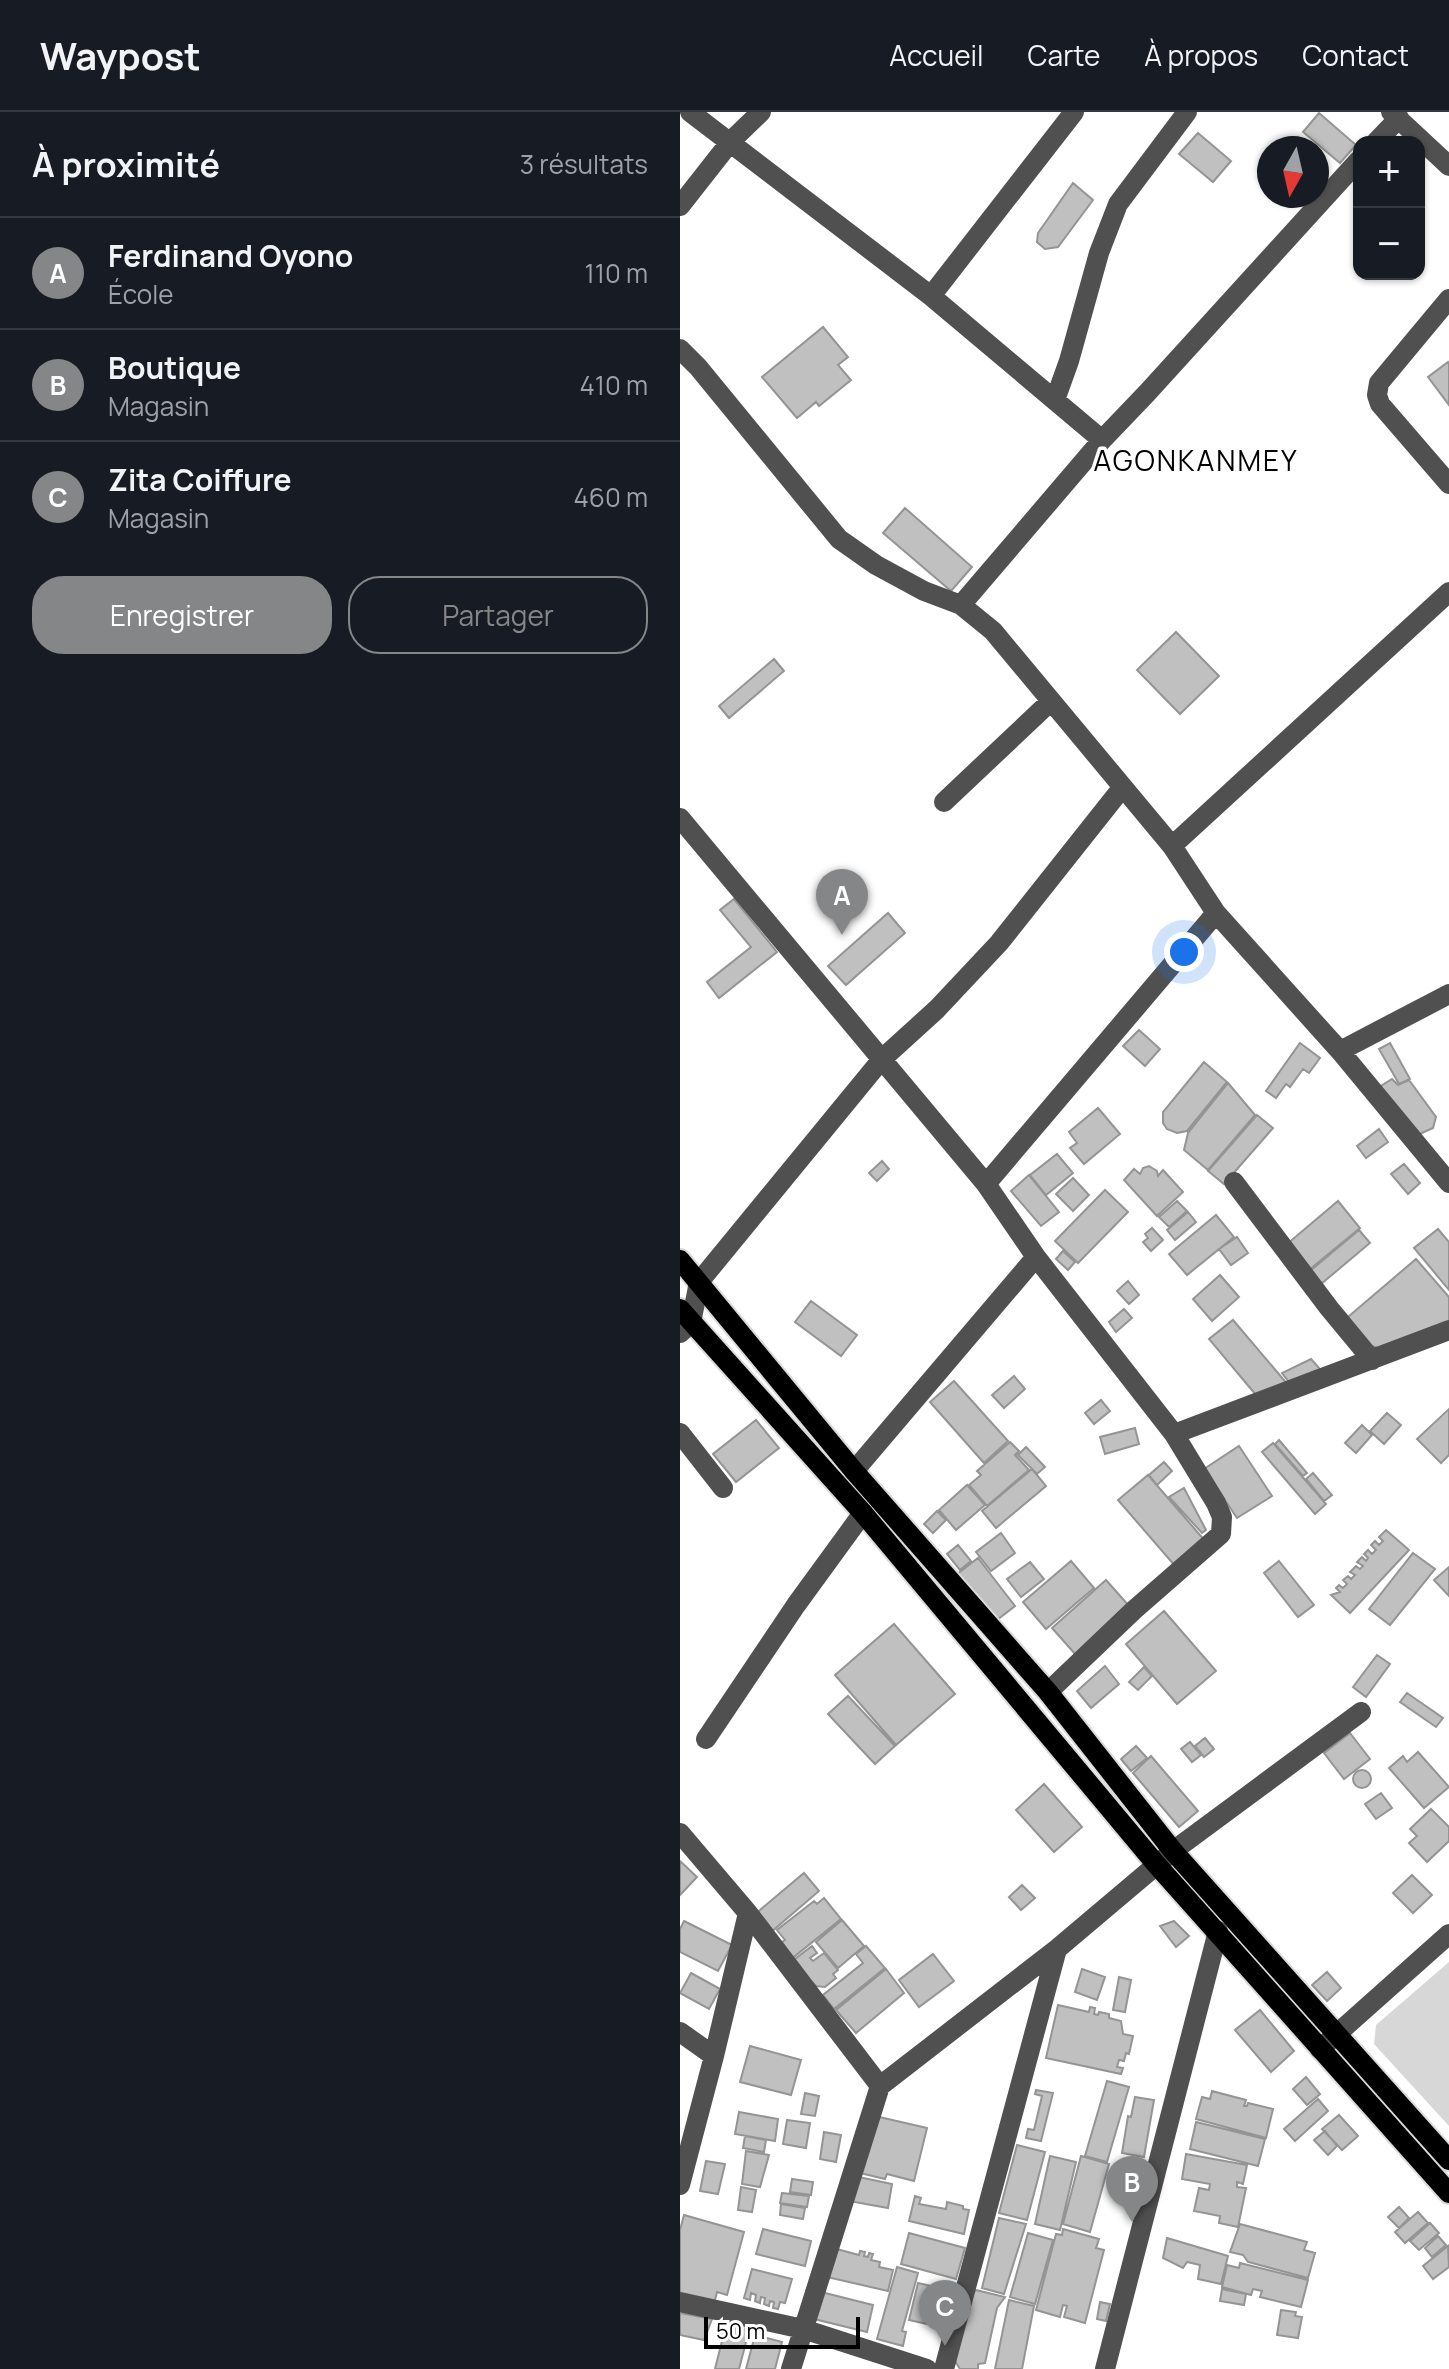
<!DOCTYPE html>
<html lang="fr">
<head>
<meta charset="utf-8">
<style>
	:root { --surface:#171b24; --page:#242831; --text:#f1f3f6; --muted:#9ea1a6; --line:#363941; --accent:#858687 }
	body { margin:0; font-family:Manrope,sans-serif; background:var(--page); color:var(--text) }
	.controls { position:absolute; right:24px; top:24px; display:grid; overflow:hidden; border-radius:16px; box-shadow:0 2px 6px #0004 }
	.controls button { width:72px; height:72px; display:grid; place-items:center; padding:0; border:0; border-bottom:2px solid var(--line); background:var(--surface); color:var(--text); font:40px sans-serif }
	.compass { position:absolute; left:577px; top:24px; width:72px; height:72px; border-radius:50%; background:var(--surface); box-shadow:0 2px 6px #0004; rotate:188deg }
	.scale { position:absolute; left:24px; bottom:20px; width:156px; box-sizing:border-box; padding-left:8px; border:4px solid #000; border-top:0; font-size:22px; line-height:28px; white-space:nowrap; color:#000; -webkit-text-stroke:6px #fff; paint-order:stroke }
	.you { position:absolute; left:504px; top:840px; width:28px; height:28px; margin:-20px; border:6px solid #fff; border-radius:50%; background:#1a73e8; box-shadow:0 0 0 12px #1a73e833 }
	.badge { display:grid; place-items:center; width:52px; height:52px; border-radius:50%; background:var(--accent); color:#fff; font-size:26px; font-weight:700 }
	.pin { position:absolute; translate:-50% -66px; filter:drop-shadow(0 2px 4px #0008) }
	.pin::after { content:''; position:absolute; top:42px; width:28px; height:24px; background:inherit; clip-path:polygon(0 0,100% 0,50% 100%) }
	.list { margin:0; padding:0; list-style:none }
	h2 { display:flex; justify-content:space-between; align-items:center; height:104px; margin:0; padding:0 32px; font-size:34px }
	h2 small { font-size:26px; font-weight:400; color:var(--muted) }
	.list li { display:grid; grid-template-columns:52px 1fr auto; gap:24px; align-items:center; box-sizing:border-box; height:112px; padding:0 32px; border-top:2px solid var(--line) }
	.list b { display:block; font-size:30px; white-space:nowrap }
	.list p { margin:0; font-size:26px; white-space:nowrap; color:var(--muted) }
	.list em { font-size:26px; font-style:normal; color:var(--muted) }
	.actions { display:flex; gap:16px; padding:24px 32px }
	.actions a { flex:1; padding:18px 0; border:2px solid var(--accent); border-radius:32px; text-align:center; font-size:28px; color:var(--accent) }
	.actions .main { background:var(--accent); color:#fff }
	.map { position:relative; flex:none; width:769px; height:2257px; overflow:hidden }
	header { display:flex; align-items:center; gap:48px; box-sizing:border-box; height:112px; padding:0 40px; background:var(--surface); border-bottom:2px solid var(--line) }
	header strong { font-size:38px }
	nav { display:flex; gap:44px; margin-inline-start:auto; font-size:28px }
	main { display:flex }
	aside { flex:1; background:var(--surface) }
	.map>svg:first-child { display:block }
	.green { fill:#d7d7d7 }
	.building { fill:#c0c0c0; stroke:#949494; stroke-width:2 }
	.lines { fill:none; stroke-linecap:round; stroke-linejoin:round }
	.major-casing { stroke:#dbdbdb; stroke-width:24 }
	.minor { stroke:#505050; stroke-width:20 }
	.major { stroke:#000; stroke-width:20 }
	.labels { text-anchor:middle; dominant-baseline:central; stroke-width:7; stroke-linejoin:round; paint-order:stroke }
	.quarter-label { font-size:28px; letter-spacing:2px; fill:#000; stroke:#fff }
</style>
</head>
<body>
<header>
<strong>Waypost</strong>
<nav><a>Accueil</a><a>Carte</a><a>À propos</a><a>Contact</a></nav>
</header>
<main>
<aside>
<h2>À proximité<small>3 résultats</small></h2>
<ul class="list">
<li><span class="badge">A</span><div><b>Ferdinand Oyono</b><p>École</p></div><em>110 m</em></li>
<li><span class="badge">B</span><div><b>Boutique</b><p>Magasin</p></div><em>410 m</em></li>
<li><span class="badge">C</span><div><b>Zita Coiffure</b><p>Magasin</p></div><em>460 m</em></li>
</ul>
<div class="actions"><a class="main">Enregistrer</a><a>Partager</a></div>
</aside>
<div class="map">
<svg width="769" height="2257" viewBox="0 0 769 2257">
	<rect width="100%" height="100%" fill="#fff"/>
	<path class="green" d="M769,1850v164l-75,-82 2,-19z"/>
	<path class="building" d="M639,1l37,32 -16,18 -37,-31z
		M518,21l33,28 -18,21 -34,-28z
		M393,71l20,17 -35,47 -13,2 -8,-7 1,-9z
		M143,215l25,30 -10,8 13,15 -32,26 -3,-4 -19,16 -35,-41z
		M768,250l1,2v41l-21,-28z
		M225,396l67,59 -21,24 -68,-58z
		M496,520l43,44 -39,38 -43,-44z
		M94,547l10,12 -55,47 -10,-12z
		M54,787l43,53 -58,46 -12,-16 44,-35 -31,-37z
		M208,801l17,20 -59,52 -18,-19z
		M459,918l21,19 -15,17 -22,-20z
		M620,931l20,15 -11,15 -6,-4 -13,18 -4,-3 -10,14 -10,-7z
		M710,931l20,36 -11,5 -20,-35z
		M524,950l23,20 -40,49 -10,2 -10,-4 -4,-6v-11z
		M712,967l6,6 11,-5 27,37 -3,11 -20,9 -37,-48z
		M548,971l27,32 -47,55 -24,-20 4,-17z
		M418,996l22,26 -36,30 -14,-16 7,-5 -8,-11z
		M577,1003l16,13 -49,56 -16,-13z
		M699,1017l9,13 -22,16 -9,-12z
		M377,1042l16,19 -27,22 -16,-20z
		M202,1049l7,8 -12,12 -8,-8z
		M724,1052l16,19 -12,11 -17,-20z
		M469,1054l8,5 1,5 5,-6 20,22 -26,24 -33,-36 10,-11 6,5 3,-6z
		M349,1063l30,37 -18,14 -30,-35z
		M393,1066l16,17 -16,16 -17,-17z
		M425,1078l23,22 -50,51 -23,-22z
		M497,1089l10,10 -18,16 -10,-10z
		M658,1089l22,27 -51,42 -22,-26z
		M508,1100l8,10 -21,18 -8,-10z
		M536,1103l18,22 -47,38 -18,-21z
		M472,1116l11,12 -12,11 -8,-9 5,-4 -3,-4z
		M758,1117l11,13v48l-35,-42z
		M679,1118l11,13 -49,41 -11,-13z
		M557,1125l11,16 -17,12 -12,-16z
		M383,1139l12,11 -7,8 -12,-11z
		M736,1147l33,38v25l-67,26 -18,-3 -22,-23z
		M540,1163l19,22 -27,24 -19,-22z
		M448,1169l11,14 -10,9 -12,-13z
		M131,1189l46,34 -16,21 -46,-34z
		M444,1197l8,9 -16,14 -7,-10z
		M553,1208l56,66 -33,9 -47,-56z
		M631,1247l9,10 -31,13 -7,-9z
		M334,1264l11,13 -21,19 -12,-13z
		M274,1269l54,60 -24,22 -54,-61z
		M421,1288l9,11 -16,13 -9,-11z
		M769,1297v46l-8,8 -24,-24z
		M707,1301l14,12 -17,19 -14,-13z
		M76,1308l23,28 -43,34 -23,-28z
		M682,1313l10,10 -16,18 -11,-10z
		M455,1316l4,16 -34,10 -5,-17z
		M599,1328l28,33 -4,3 -28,-32z
		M330,1330l9,9 -4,4 14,15 -42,36 -18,-21 12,-10 -4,-4z
		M593,1331l53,61 -11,10 -53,-62z
		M559,1334l33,50 -35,22 -33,-49z
		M346,1335l19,20 -8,7 -19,-19z
		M484,1350l8,9 -15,14 -8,-10z
		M352,1357l14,17 -50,42 -14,-17z
		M633,1361l19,22 -8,6 -18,-22z
		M468,1363l58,67 -30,25 -58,-67z
		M287,1373l18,20 -29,25 -17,-20z
		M504,1376l22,42 -4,3 -33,-36z
		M257,1399l9,9 -13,13 -9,-9z
		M706,1418l23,20 -59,63 -19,-18 9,-3 -4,-4 3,-3 4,3 4,-4 -4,-4 5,-4 3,3 4,-4 -5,-3 6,-6 4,3 3,-3 -6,-4 5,-5 4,4 2,-3 -4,-4 4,-4 4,4 4,-4 -5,-5 4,-4 4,4 4,-4 -4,-4z
		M321,1421l14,20 -24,18 -15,-19z
		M278,1433l13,16 -11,9 -13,-16z
		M733,1441l22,16 -45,56 -21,-16z
		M298,1446l37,48 -22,17 -37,-48z
		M391,1449l23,27 -48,41 -23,-27z
		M599,1449l35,44 -16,12 -34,-44z
		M350,1450l14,17 -23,18 -14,-18z
		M769,1455v29l-15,-16z
		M426,1468l24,27 -54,48 -24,-27z
		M484,1499l52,60 -39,33 -51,-60z
		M214,1512l61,70 -59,51 -61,-70z
		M697,1543l13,9 -24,33 -13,-10z
		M425,1554l14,18 -28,24 -14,-17z
		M464,1555l8,9 -14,14 -9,-8z
		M727,1581l36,25 -7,9 -36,-25z
		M168,1584l47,50 -20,18 -47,-50z
		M670,1621l20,26 -26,20 -20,-26z
		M525,1626l9,11 -10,8 -9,-11z
		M510,1630l11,13 -9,7 -11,-13z
		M456,1634l11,12 -16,13 -10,-12z
		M738,1640l31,35 -25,21 -35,-40 14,-12 4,6z
		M471,1644l47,55 -19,16 -46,-54z
		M673 1667a9 9 0 1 1 18 0a9 9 0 1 1-18 0Z
		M364,1672l38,43 -28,25 -38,-42z
		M701,1681l11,15 -16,11 -11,-15z
		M751,1697l18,18v14l-22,21 -18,-19 8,-7 -7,-7z
		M0,1749l17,16 -17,18z
		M124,1761l15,18 -49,42 -16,-18z
		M732,1763l20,20 -19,18 -20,-20z
		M342,1773l13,13 -14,12 -12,-13z
		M144,1786l17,21 -51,41 -12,-15 7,-5 -8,-10 37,-29 3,3z
		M162,1808l22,26 -26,22 -22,-26z
		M4,1809l48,24 -14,26 -38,-19v-23z
		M494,1809l15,15 -13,11 -16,-21z
		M132,1834l5,7 -7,5 3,3 11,-8 14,17 -5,4 3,4 -11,9 -9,-1 -25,-24z
		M186,1834l19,22 -51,41 -11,-14 40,-32 -7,-9z
		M253,1842l21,27 -35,26 -20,-27z
		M206,1857l18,24 -48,40 -20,-23z
		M402,1857l23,8 -8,23 -22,-8z
		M647,1860l14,16 -14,13 -15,-16z
		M11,1861l29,16 -11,20 -29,-16z
		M439,1865l12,3 -6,32 -12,-2z
		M378,1893l31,7 1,-5 5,1 -1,6 4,1 1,-3 10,2v4l12,3 2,13 10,2 -4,18 -3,-1 -2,8 -5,-1 -2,7 6,1 -2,6 -75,-16z
		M580,1898l34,41 -23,21 -36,-42z
		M70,1934l51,14 -10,35 -51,-13z
		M626,1965l14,17 -13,11 -14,-16z
		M427,1969l22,6 -22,75 -22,-6z
		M356,1978l17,3 -12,48 -15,-3 2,-9 6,1 8,-34 -7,-2z
		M532,1979l34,9 -2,6h3l1,-3 25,6 -7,29 -70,-19 6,-22 8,2z
		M125,1981l14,3 -4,20 -14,-2z
		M455,1985l19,3 -10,57 -22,-4 6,-37 3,1z
		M638,1987l10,12 -33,30 -11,-12z
		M59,2000l39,7 -3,22 -40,-7z
		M659,2003l19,21 -16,14 -20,-21z
		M195,2004l52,12 -13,53 -27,-7 -2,5 -25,-6z
		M107,2008l23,3 -4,25 -23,-4z
		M516,2010l69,17 -7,27 -68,-17z
		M645,2019l12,15 -9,9 -14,-15z
		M144,2020l17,3 -5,27 -16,-3z
		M65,2024l21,4 -2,12 -21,-4z
		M337,2033l28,7 -18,68 -28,-7z
		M66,2039l23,4 -9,32 -18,-3z
		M506,2042l61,11 -4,19 -6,-2v5l9,1 -8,39 -19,-4 1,-7 -26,-5 5,-23 10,2 1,-6 -28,-5z
		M370,2044l26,6 -16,68 -25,-6z
		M401,2044l28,8 -19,68 -27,-8z
		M26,2049l19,3 -7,30 -18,-3z
		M174,2064l38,8 -4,24 -39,-7z
		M112,2067l21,3 -2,13 -21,-3z
		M61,2075l15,3 -4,22 -14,-2z
		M102,2081l27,3 -2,11 -27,-4z
		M235,2084l6,2 -2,6 27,5 1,-7 16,4v3l6,1 -5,24 -55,-13z
		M101,2092l24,4 -2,11 -23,-4z
		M719,2095l10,11 -10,10 -11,-11z
		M738,2100l10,11 -23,20 -10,-11z
		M4,2103l60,17 -17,63 -10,-3 -3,12 -34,-10v-64z
		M319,2106l27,6 -22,70 -22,-6z
		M750,2111l9,10 -20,17 -9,-9z
		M560,2112l67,18 -3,8 11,3 -7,25 -60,-16 -5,-7 -13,-3z
		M83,2117l48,12 -6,25 -49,-12z
		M383,2117l36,10 -3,9 8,2 -19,73 -21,-6 3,-11 -4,-1 -3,12 -24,-7 20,-76 6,1z
		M229,2121l56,15 -9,31 -55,-15z
		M348,2121l25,7 -18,64 -25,-7z
		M758,2124l8,9 -14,12 -7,-9z
		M487,2126l61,18 -7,28 -23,-5 2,-14 -13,-3 -4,6 -20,-10z
		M768,2134l1,21 -16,12 -10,-13z
		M153,2136l26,7 1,-4 5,1 -1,4 4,1 1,-4 4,1 -2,6 9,2 -1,5 14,3 -5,21 -61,-14z
		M560,2151l68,17 -7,27 -41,-10 2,-6 -9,-2 -2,6 -29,-8 5,-22 12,3z
		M217,2155l21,6 -16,58 4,1 -3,14 -26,-7z
		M72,2157l40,10 -7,24 -5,-1 -2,7 -5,-1 1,-6 -4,-1 -1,5 -5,-2 1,-6 -4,-1 -1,6 -5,-2 1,-6 -5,-2 -1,7 -6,-2z
		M238,2171l22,5 -5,23 9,3 -3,13 -32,-7z
		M542,2177l24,5 -2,11 -24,-4z
		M296,2178l29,7 -8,11 -12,55 -7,1v5h-18l-5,-8 13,-61z
		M141,2180l52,13 -6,27 -53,-13z
		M329,2188l25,6 -12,63h-27z
		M420,2190l10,2 -4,17 -9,-2z
		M601,2198l15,2 -1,4 7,1 -4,21 -21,-3z
		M0,2201l32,6 -8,21 -24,-5z
		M47,2209l23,6 -11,42h-24z
		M75,2223l27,7 -7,27h-29z"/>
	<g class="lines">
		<defs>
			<path id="major" d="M0,1148l174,211 194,221 125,159 276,309
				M0,1197l183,204 293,351 293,329"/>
		</defs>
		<use href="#major" class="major-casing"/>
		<path class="minor" d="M10,0l241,184 171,144
			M711,0l58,54
			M696,30l23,-24
			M0,94l51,-65 30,-29
			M251,184l143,-184
			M769,187l-70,84 -2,12 3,9 69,80
			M0,237l18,18 141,172 37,26 48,26 37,14 32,26 179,215 44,67 124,138 109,132
			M375,288l14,-39 30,-108 19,-49 69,-92
			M281,493l141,-165 45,-47 212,-233
			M264,690l107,-101
			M0,706l306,366 50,73 138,177 42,69 6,14 -1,17 -87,76 -86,82
			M492,734l277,-254
			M660,939l109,-57
			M554,1070l95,126 43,52
			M306,1072l230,-271
			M0,1221l11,-10 8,-41 183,-223 55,-50 62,-66 123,-155
			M0,1321l43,55
			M494,1322l275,-104
			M174,1359l182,-214
			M26,1627l90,-134 67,-92
			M0,1721l68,80 132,173
			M0,1920l34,24
			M640,1937l129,-115
			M0,2073l34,-129 34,-143
			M0,2190l123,27 124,40
			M111,2257l89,-283 177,-137 116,-98 188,-139
			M264,2257l113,-420
			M425,2257l113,-438"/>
		<use href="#major" class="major"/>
	</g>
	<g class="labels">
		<g class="quarter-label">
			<text x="516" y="348">AGONKANMEY</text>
		</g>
	</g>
</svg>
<div class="controls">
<button>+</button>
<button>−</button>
</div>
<svg class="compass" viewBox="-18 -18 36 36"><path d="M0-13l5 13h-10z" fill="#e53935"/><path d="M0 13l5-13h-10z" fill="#9ea1a6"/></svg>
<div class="scale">50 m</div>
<div class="you"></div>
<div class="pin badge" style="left:162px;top:823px">A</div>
<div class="pin badge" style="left:452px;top:2110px">B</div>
<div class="pin badge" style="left:265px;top:2234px">C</div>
</div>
</main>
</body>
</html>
